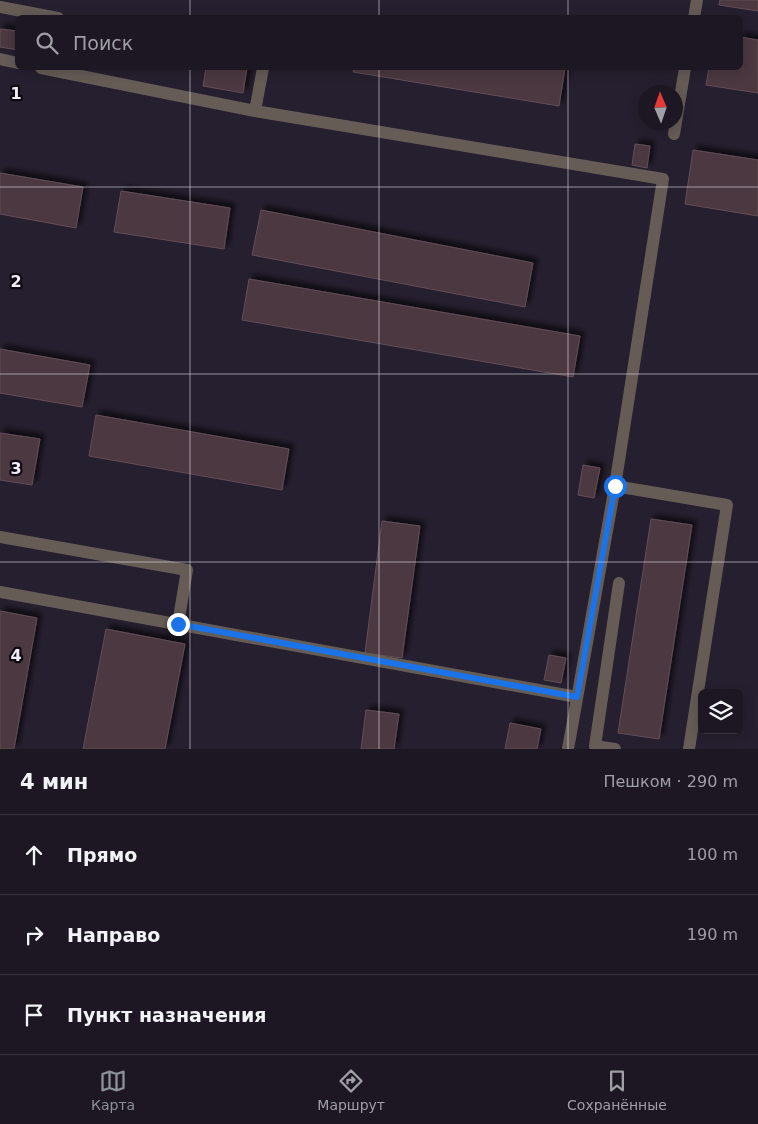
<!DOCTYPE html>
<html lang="ru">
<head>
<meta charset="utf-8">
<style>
	:root { --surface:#1c1723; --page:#292430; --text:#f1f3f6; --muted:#a09fa6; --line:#3a3641; --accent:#8c9099 }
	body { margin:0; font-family:"DejaVu Sans",sans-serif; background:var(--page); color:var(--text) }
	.controls { position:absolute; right:15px; bottom:15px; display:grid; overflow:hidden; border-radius:8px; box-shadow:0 2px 12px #0003 }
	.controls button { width:45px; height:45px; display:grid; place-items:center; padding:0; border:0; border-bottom:1px solid var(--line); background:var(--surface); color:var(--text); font:25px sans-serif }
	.compass { position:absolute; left:638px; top:85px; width:45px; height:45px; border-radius:50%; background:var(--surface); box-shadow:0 2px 12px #0003; rotate:358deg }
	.stop { position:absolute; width:15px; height:15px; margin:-11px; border:4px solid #1a73e8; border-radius:50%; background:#fff }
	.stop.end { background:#1a73e8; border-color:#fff; box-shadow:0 1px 5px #0008 }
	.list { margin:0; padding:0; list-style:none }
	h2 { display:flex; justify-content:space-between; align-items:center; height:65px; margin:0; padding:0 20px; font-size:21px }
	h2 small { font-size:16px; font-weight:400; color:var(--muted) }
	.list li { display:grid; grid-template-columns:32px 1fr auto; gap:15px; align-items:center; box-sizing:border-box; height:80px; padding:0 20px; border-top:1px solid var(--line) }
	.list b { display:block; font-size:19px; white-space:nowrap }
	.list em { font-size:16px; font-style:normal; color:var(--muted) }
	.icon { flex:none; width:28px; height:28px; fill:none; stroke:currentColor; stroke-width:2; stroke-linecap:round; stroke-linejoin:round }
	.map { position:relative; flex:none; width:758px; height:749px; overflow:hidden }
	.search { position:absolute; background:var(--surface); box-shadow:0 2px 12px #0003; left:15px; right:15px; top:15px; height:55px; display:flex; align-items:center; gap:12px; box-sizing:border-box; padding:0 18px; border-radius:8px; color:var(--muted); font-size:19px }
	.sheet { height:305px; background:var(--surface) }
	nav { display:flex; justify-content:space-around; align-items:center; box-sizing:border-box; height:70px; border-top:1px solid var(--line); background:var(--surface); font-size:14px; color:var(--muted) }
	nav a { display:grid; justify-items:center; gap:2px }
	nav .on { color:var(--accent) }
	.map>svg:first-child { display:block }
	.building { fill:#4b373f; stroke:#634e57; filter:url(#shadow) }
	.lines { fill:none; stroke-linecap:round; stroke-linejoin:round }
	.minor { stroke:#655c56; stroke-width:12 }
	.route { stroke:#1a73e8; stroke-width:6 }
	.grid { fill:none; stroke:#f1ecf8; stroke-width:1; stroke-opacity:0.55 }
	.grid-label { font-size:16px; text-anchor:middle; font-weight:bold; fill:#f1ecf8; stroke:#0d0a12; stroke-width:4.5; stroke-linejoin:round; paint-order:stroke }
</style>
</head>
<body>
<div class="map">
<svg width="758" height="749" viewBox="0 0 758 749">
	<defs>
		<filter id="shadow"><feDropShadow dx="4.5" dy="-4.5" stdDeviation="2.5" flood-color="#0009"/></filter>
	</defs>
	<rect width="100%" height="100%" fill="#261f2f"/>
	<path class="building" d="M720,0h38v11l-39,-6z
		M0,29l18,2v19l-18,-3z
		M740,37l18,3v53l-52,-8 3,-17h31z
		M206,68h41l-4,25 -40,-7z
		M354,68h211l-6,38 -206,-34z
		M635,144l15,2 -3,22 -15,-3z
		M693,150l65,10v56l-73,-12z
		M0,173l83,14 -7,41 -76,-14z
		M121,191l109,17 -6,41 -110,-17z
		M261,210l272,53 -8,44 -273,-52z
		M249,279l331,57 -7,41 -331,-57z
		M0,349l90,16 -8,42 -82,-14z
		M96,415l193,34 -7,41 -193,-34z
		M0,433l40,6 -8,46 -32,-5z
		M583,465l17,3 -6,30 -16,-3z
		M651,519l41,6 -33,214 -41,-6z
		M382,521l38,5 -18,132 -37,-5z
		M0,611l37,7 -23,131h-14z
		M106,629l79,15 -20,105h-82z
		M549,655l17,3 -5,25 -17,-3z
		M366,710l33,4 -5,35h-33z
		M510,723l31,6 -4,20h-32z"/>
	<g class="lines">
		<path class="minor" d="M0,7l58,11
			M694,18l3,-18
			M0,59l18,4
			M41,68l214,43 408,68 -48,307 -47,263
			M255,111l8,-43
			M674,134l11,-66
			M615,486l112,19 -38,244
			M0,537l187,33 -9,54
			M0,592l577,105
			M615,749l-20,-3 24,-163"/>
	</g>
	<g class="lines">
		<path class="route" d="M178,624l399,73 38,-211"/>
	</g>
	<path class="grid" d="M190,0v18M379,0v18M568,0v18M190,68v681M379,68v681M568,68v681M0,187h758M0,374h758M0,562h758"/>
	<g class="grid-label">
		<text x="16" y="99">1</text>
		<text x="16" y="287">2</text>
		<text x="16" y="474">3</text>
		<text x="16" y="661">4</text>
	</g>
</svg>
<div class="controls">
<button><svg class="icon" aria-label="layers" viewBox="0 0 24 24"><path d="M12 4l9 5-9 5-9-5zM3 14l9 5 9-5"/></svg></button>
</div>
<svg class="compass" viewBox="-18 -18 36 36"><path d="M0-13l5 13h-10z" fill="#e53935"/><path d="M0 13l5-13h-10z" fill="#a09fa6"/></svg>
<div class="stop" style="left:615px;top:486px"></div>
<div class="stop end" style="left:178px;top:624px"></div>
<div class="search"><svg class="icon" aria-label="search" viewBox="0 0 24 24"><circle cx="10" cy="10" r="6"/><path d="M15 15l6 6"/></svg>Поиск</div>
</div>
<section class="sheet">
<h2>4 мин<small>Пешком · 290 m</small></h2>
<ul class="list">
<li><svg class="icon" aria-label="ahead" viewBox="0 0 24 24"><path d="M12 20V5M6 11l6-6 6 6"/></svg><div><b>Прямо</b></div><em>100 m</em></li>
<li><svg class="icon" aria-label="right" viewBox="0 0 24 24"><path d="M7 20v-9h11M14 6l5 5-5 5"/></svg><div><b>Направо</b></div><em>190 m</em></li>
<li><svg class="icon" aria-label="arrive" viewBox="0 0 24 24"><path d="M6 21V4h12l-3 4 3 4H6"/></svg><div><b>Пункт назначения</b></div></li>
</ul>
</section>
<nav>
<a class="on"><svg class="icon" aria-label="map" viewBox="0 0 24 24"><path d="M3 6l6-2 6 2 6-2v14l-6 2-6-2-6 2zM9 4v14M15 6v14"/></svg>Карта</a>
<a><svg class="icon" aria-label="directions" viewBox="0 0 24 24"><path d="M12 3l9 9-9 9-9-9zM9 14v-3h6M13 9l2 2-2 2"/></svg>Маршрут</a>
<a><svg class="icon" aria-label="saved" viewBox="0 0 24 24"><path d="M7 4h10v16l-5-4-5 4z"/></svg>Сохранённые</a>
</nav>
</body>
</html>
